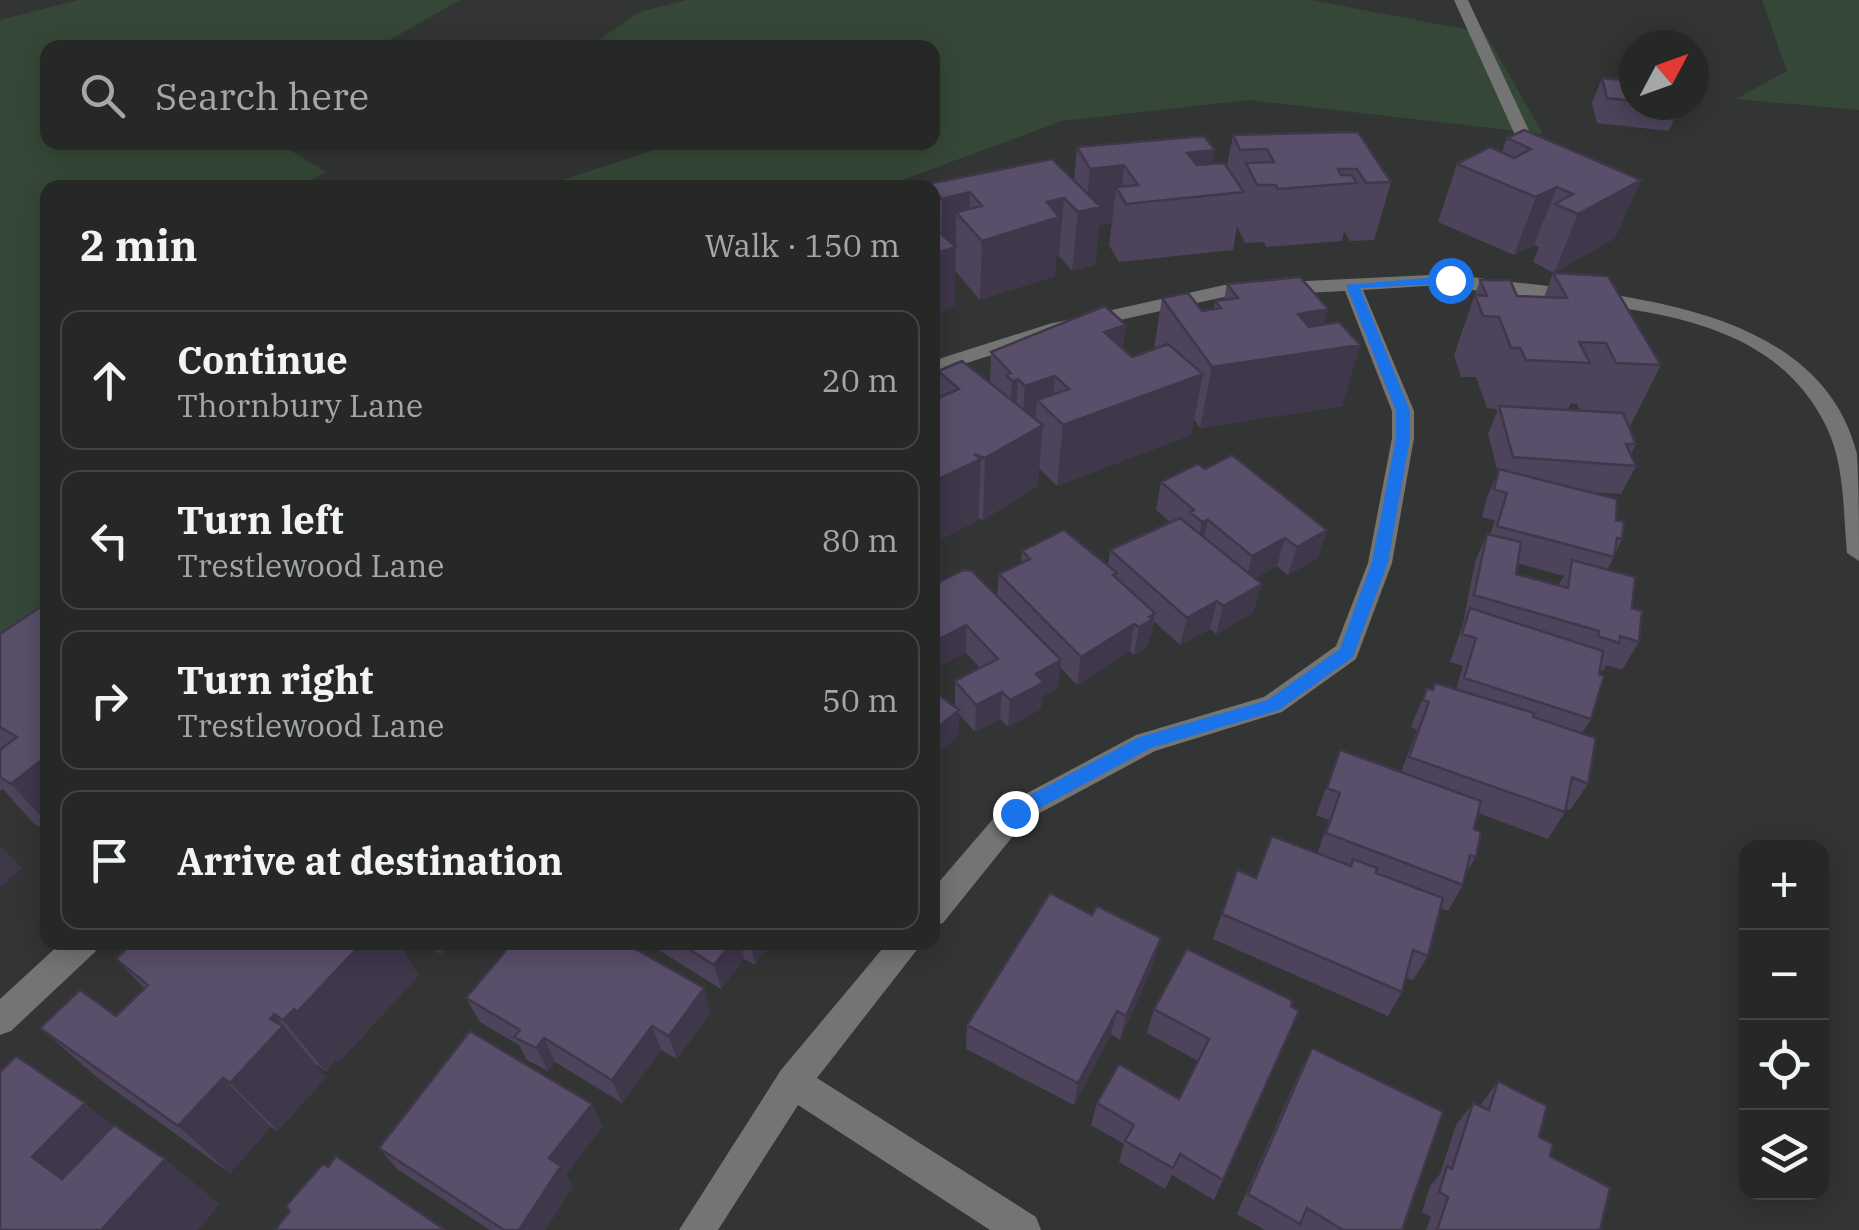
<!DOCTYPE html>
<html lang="en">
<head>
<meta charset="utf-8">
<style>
	:root { --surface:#262826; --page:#323432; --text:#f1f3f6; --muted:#a4a6a7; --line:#424443 }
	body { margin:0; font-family:"IBM Plex Serif",serif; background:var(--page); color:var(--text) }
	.controls { position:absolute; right:30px; bottom:30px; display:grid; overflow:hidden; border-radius:20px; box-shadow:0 5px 25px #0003 }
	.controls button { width:90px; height:90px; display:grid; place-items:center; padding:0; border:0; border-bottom:2px solid var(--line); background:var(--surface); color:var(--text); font:50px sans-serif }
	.compass { position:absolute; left:1619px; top:30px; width:90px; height:90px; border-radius:50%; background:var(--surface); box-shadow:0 5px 25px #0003; rotate:49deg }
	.stop { position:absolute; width:30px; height:30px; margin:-22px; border:8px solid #1a73e8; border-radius:50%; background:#fff }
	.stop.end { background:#1a73e8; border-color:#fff; box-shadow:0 2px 10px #0008 }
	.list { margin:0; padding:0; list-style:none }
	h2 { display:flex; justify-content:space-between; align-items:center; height:130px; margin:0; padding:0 40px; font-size:42px }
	h2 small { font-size:32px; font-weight:400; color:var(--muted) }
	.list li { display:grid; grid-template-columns:65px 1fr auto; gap:30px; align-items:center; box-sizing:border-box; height:140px; margin:0 20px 20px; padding:0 20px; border:2px solid var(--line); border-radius:20px }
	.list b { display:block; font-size:38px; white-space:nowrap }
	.list p { margin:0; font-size:32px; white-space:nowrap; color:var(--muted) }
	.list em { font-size:32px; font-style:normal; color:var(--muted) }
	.icon { flex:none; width:55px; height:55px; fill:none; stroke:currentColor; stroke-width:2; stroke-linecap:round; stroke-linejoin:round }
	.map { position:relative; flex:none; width:1859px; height:1230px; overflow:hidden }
	.search { position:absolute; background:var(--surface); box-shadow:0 5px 25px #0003; left:40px; top:40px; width:900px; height:110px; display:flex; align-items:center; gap:25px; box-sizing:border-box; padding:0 35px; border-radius:20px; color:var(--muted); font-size:38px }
	.panel { position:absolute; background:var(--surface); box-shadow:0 5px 25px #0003; left:40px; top:180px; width:900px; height:770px; border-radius:20px }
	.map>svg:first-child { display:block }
	.green { fill:#354837 }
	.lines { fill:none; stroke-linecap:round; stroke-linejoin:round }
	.lane { fill:#737473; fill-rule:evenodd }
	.street { fill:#737473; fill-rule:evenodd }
	.wall { fill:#4d445b; fill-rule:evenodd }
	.shaded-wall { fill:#3f374a }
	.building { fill:#5a4f6a; stroke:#3f374a; stroke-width:2.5 }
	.route { fill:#1a73e8 }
</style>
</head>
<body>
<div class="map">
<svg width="1859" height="1230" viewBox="0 0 1859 1230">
	<rect width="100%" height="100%" fill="#323533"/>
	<path class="green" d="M78,0h382l-83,47 -329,1v94l230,1 48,29 -27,15 -251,1 -1,439 -47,25v-632z
		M686,0h625l174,33 58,101 -294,-34 -187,21 -179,66 -345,1 137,-45 257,-1v-94h-317l-17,-8 42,-28z
		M1762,0h97v110l-123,-11 51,-28z"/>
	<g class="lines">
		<path class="lane" d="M1454,0h14l63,135 -2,3 -14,-3z
			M1450,274c133,21 366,16 407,180 2,33 2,74 2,107l-12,-8c-4,-41 -2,-89 -21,-127 -68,-139 -257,-112 -383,-142l-2,-4z"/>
		<path class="street" d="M1450,274l9,6 -2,4 -94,6 51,121v27l-22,125 -36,96 -74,53 -127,39 -130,70 -82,102 -11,3v-36l73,-85 131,-70 128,-38 72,-51 32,-83 24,-125v-27l-47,-120 -121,6 -163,36 -129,41v-13l117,-37 175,-39z
			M62,942h37l-4,10 -84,79 -11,4v-36z
			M888,942h35l-106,136 219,139 5,13h-51l-192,-125 -80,125h-39l102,-160z"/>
	</g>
	<path class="wall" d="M1602,78l32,3v24h46l-11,26 -72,-8 -5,-20z
		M1358,132l33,50 -17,58 -24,1 -6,-10 -2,10 -76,6 -2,-5 -19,1 -8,-17 -4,24 -114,12 -10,-17 3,-22 -13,2 -4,40 -23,6 -13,-15 -3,1 -1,19 -75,24 -25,-29v35l-17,6v7l-6,1v-132h-4v-4l146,-3 3,-34 150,19 6,-31z
		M1507,138l134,42 -26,58 -61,35 -21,-11 6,-15 -5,-2 -20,10 -76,-33 19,-58 45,-12z
		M1553,273l108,92 -31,61h-2l8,18 -5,10 5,12 -15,28 -34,-2 29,28 6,19 -14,30 24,39 7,34 -17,28 -16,-5 -3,6 -4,-1 -8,49 -9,14 6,51 -18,26 -4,-1 -1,3 -17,27 -70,-26 -4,16 2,28 -11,18 -2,10 -15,26 -8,-3 -12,48 -15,24 -7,-2 -4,14 -14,24 -175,-77 24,-69 19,8 61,-24 12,-34 -13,-5 24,-65 61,22 16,-42 -6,-3 16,-39 5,2 3,-7 21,6 7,-23 -13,-4 13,-38 12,-62 12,-28h3l5,-13 -13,-4 5,-20 11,-24 -10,-39 9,-22 -1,-3 -9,-1 -11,-31h-15l-7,-22 26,-75 37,16 27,1zM1571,403l6,1 3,7 -12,-1zM1517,563l47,13 -6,10 -42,-12z
		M1227,284l101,25 -4,15 36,21 -18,61 -142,22 -6,-9 -3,16 -134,51 -18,-18 -1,18 -55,34 -5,-2v3l-40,-126v-24l52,12 1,-31 132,-3 9,8 22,-8 8,-51 40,13 12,-2 1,-8 9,-1z
		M1205,469l122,61 -9,28 -30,17 -11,-9 -23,12v34l-38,22 -6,-5 -30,16 -26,-24 -7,26 -13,8 -4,-4 -53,34 -17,-18 -2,21 -16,8 -1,13 -33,18 -8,-8 -25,13 -16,-18 -1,23 -3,-30v-26l25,-13 -14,-15 -34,-67 65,10 2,-22 22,-11 1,-12 86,14 2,-15 61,-27 -15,-13 5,-28z
		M48,602v230l-14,-8 -31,-35 -3,2v-157z
		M422,942h30l-11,12z
		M646,942h127l-18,23 -11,-6 -23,30z
		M522,946l189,66 -34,47 -16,-9 -39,53 -67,-41 -7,9 -21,-11 -8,-15 -39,-23 -14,-24z
		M116,959l303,16 -81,88 -3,-3 -9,12 -9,-7 -1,1 10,11 -48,54 -7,-4 -41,46 -131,-94 -59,-51 76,-12 28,-28z
		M1154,963l-34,77 -9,-6 -37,71 -108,-56 1,-24z
		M1291,1006l8,5 -85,189 -42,-25 -7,14 -46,-27 5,-18 -33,-19 6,-22 82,-4 19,-38 -51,-28 7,-24z
		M1312,1048l90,182h-137l-28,-16 63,-143z
		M1498,1081l41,56 11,19 50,74h-174l5,-13 -9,-5 8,-26 10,-12 16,-49 17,-22 7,3z
		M603,1126l-37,48 7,13 -28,43h-55l-93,-61 -18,-21z"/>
	<path class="shaded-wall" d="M1215,150l-8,46 -20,-43z
		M1124,165l-3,30 -5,-8 -4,36 -13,2 -4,40 -23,6 6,-59 8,-2 4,-41z
		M1641,180l-26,58 -61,35 24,-59z
		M1557,187l-23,58 -20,10 22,-58z
		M970,192l-1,35 -13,-15 -1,94 -17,6v7l-6,1 1,-66 8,-2 1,-53z
		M1064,198l-5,58 -3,1 -1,19 -75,24 2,-59 65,-39z
		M1328,309l-11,43 43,-7 -18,61 -142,22 12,-61 86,-53z
		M1126,325l-8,60 -14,-53z
		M1203,374l-12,61 -134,51 6,-61z
		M1055,376l-3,38 -15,-14 -2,29 8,-4 -5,61 -55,34 2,-62 36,-21 4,-51z
		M1018,379l-4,61 -6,2 4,-61z
		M981,459l-3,62 -46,23v-62z
		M1208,520l-7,28 -5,2 6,-28z
		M1327,530l-9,28 -30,17 9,-28z
		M1285,538l-8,28 -32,18 7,-28z
		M1262,584l-8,28 -38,22 7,-28z
		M1217,601l-7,28 -30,16 7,-27z
		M1155,613l-8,34 -13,8 5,-28 10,-10z
		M1134,624l-4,27 -53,34 4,-28z
		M966,625v28l-34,17v-27z
		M1061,660l-3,28 -16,8 -1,13 -33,18 2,-27 26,-26z
		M1002,692l-2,27 -25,13 1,-27z
		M959,710l-1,27 -26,22v-27z
		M47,754l1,1v69l-37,-40z
		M0,846l22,22 -22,19z
		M1161,938l-7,25 -34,77 6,-24z
		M363,942h35l21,33 -81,88 -41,-51z
		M434,942h18l-11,12z
		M732,942h9l3,17 -23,30 -7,-24z
		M750,942h23l-18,23z
		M704,988l7,24 -34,47 -8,-23z
		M294,1009l41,51 -9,12 -43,-52z
		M1117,1011l-6,23 -37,71 4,-22z
		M274,1014l52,63 -48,54 -48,-48z
		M652,1026l9,24 -39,53 -10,-23z
		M544,1038l11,24 -7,9 -12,-23z
		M223,1078l48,49 -41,46 -52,-47z
		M85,1103l58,48 -48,51 -63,-45z
		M592,1104l11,22 -37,48 7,13 -28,43h-26l30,-72z
		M165,1159l55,45 -22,26h-97z"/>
	<path class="building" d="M1602,78l32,3v20l-27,-3z
		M1524,130l117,50 -63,34 -23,-10 18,-10 -16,-7 -21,10 -79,-33 33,-17 24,11 17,-9 -24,-11z
		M1358,132l33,50 -25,1 -9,-14h-19l3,6h11l5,8 -79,6 -2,-4h-19l-11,-22 28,-1 -7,-13 -27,1 -7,-15z
		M1204,136l11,14 -28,3 10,12 27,-2 20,29 -118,12 -10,-17 22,-2 -14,-20 -34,4 -13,-22z
		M1052,159l49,48 -23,5 -14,-14 -17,4 12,15 -77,24 -26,-29 26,-6 -12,-14 -28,7 -14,-15z
		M940,233l16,14 -23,7 5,5 -6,2v-26z
		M1553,273l55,3 53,89 -45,-2 -10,-20 -27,-1 11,21 -64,-3 -6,-12h-9l-12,-31 -16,-1 -8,-21 12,1 -7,-16h30l7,16 50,2z
		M1300,277l28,32 -30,5 11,13 30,-5 21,23 -148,22 -50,-69 26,-5 14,18 19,-3 -6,-7 23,-3 -11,-14z
		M1105,306l21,19 -22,7 28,25 36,-13 35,30 -140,51 -26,-25 32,-11 -14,-13 -30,10 -7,-7 -6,2 -6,-6 5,-2 -20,-21z
		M962,361l81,64 -58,33 -11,-4 7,5 -49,23v-91l8,6 19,-8 -21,-18z
		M1499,406l124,7 13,31h-10l10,22 -123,-9z
		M1232,455l95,75 -30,17 -12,-9 -33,18 -44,-36 -6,2 -12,-10 4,-2 -33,-28 37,-18 7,5z
		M1499,469l118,30 -1,21 8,2 -2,17 -5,-1 -3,19 -117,-31 10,-33 -13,-4z
		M1180,518l82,66 -39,22 -6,-5 -30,17 -77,-68z
		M1064,530l53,43 -4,2 42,38 -6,4 4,2 -14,8 -5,-3 -53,33 -82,-83 31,-15 -8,-8z
		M1487,534l34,8 -5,32 52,14 4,-28 63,17 -3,31 10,3 -3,31 -19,-6 -1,7 -21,-7 1,-5 -125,-36z
		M963,570l9,1 89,89 -25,14 8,8 -34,18 -8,-8 -26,13 -21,-24 43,-22 -32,-34 -34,18v-57z
		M48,602v153l-37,29 -11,-7v-27l17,-13 -17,-10v-93z
		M1470,608l133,43 -4,23 5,2 -13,43 -127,-41 12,-40 -14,-4z
		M1435,683l99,30 -1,4 63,21 -8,46 -16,-7 -7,35 -156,-55 20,-55 -6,-2 4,-12 6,2z
		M932,690l27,20 -27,22z
		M1340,750l141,51 -7,28 7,3 -5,25 -6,-2 -7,30 -137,-52 14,-40 -13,-5z
		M1272,836l79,30 2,-7 24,9 -1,5 67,25 -15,58 -15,-6 -11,42 -180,-78 15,-44 19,8z
		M1050,893l42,22 5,-9 64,32 -35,78 -9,-5 -39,72 -111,-58z
		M133,942h230l-66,70 -3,-3 -11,11 -9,-6 -4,5 13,7 -53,57 -7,-5 -45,48 -138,-98 40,-38 36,26 32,-31 -32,-26z
		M513,942l9,4 3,-4h98l81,46 -35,48 -17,-10 -40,54 -68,-42 -8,10 -22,-11 6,-7 -54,-32z
		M678,942h54l-18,23z
		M1187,949l106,52 -2,5 8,5 -76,169 -43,-26 -7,14 -48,-27 9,-16 -37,-22 22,-39 60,35 30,-60 -55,-30z
		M470,1031l122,73 -43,54 12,8 -42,64h-15l-125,-82z
		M1312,1048l131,64 -41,118h-59l-36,-22 -7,16 -52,-30z
		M16,1056l69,47 -53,54 30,22 52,-54 51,34 -64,71h-101v-158z
		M1498,1081l49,25 -8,31 14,7 -3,12 60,32 -10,42h-163l11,-33 -9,-5 8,-26 5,3 21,-66 16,7z
		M336,1156l109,74h-170l15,-19 -4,-5 37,-42 5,3z"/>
	<path class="route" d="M1450,276l4,7 -94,5 50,123v27l-22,124 -35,95 -74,53 -128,38 -130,70h-13v-11l132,-70 128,-37 72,-51 32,-87 24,-124v-27l-50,-126z"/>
</svg>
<div class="controls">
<button>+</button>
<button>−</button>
<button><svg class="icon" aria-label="locate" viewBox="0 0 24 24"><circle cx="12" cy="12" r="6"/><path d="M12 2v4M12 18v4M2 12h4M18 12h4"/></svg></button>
<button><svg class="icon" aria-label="layers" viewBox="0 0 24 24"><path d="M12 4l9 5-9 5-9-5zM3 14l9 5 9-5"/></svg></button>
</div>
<svg class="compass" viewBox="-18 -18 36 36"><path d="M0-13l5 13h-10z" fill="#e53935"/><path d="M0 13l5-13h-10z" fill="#a4a6a7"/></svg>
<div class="stop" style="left:1450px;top:280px"></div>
<div class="stop end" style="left:1015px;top:813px"></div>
<div class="search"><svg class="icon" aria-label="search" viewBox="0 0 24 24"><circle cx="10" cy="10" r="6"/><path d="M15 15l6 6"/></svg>Search here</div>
<section class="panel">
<h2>2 min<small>Walk · 150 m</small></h2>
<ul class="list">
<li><svg class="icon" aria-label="ahead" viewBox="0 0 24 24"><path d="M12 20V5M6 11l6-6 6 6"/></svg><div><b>Continue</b><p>Thornbury Lane</p></div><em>20 m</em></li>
<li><svg class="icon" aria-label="left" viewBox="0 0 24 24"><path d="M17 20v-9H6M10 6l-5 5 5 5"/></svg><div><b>Turn left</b><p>Trestlewood Lane</p></div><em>80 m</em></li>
<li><svg class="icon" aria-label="right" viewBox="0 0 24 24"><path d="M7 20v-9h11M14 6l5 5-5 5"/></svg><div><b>Turn right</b><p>Trestlewood Lane</p></div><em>50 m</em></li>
<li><svg class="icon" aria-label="arrive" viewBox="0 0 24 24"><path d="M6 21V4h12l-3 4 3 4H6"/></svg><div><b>Arrive at destination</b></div></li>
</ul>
</section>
</div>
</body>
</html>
